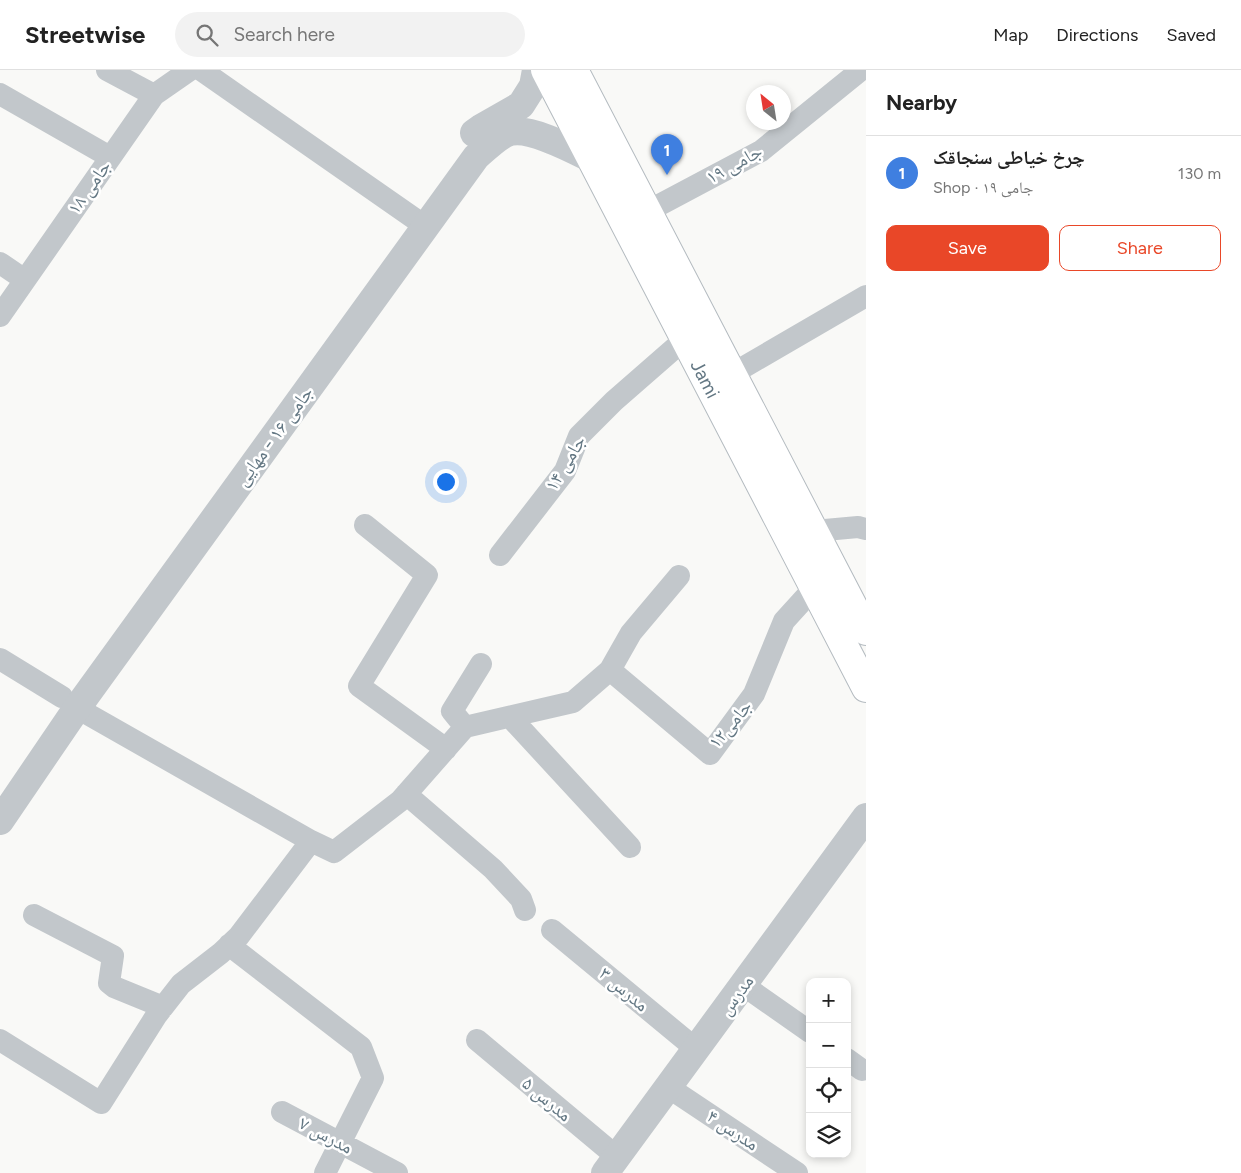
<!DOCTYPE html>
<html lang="en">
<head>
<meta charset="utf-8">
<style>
	:root { --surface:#fff; --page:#f2f2f2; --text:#222; --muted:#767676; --line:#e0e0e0; --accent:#e94728 }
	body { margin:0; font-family:Figtree,"Noto Naskh Arabic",sans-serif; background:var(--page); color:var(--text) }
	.controls { position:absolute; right:15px; bottom:15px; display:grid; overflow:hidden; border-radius:10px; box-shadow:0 2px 8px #0003 }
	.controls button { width:45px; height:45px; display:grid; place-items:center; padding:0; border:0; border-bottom:1px solid var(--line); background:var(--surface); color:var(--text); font:25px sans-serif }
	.compass { position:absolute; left:746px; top:15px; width:45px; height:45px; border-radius:50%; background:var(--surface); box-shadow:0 2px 8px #0003; rotate:330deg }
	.you { position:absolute; left:445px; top:411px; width:18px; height:18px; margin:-12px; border:4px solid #fff; border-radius:50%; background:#1a73e8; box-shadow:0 0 0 8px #1a73e833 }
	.badge { display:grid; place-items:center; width:32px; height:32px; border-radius:50%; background:var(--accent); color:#fff; font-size:16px; font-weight:700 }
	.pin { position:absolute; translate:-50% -41px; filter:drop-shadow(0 1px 2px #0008) }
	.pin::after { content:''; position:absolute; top:26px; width:18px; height:15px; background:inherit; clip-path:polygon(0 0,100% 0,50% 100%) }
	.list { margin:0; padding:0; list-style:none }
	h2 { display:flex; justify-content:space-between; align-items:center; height:65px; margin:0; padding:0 20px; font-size:21px }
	h2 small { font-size:16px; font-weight:400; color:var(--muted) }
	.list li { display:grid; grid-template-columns:32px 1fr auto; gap:15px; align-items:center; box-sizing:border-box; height:75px; padding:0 20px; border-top:1px solid var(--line) }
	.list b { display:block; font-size:19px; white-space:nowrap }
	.list p { margin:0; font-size:16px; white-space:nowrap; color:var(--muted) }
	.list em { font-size:16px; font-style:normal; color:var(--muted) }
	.actions { display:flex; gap:10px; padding:15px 20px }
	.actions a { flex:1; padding:11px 0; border:1px solid var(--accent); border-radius:10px; text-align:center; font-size:18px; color:var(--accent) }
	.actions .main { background:var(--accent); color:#fff }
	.icon { flex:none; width:28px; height:28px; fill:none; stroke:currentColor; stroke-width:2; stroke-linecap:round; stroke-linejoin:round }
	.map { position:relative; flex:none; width:866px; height:1103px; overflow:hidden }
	header { display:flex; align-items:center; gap:30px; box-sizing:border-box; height:70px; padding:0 25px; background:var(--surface); border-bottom:1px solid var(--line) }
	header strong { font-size:24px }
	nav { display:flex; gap:28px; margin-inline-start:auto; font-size:18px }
	.search { width:350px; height:45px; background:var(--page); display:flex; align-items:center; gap:12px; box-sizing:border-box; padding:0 18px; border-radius:28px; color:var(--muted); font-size:19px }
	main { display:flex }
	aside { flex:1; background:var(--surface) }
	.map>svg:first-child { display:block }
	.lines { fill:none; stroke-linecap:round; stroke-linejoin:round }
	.secondary-casing { stroke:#b4bbc0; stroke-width:30 }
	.minor { stroke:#c2c7cb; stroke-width:22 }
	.tertiary { stroke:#c2c7cb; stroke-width:28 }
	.secondary { stroke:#fff; stroke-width:28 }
	.labels { text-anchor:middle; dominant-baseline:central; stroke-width:5; stroke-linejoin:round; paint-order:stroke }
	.street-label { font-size:19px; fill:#637783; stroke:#fff }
</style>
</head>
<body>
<header>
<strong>Streetwise</strong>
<div class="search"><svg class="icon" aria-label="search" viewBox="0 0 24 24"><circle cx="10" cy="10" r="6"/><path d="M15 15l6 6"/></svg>Search here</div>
<nav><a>Map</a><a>Directions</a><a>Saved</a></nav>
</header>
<main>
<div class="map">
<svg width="866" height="1103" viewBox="0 0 866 1103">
	<rect width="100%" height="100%" fill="#f9f9f7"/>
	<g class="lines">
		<defs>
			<g id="secondary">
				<path id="s1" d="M545,0l321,618"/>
				<path d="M574,0l292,561"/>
			</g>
		</defs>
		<use href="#secondary" class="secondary-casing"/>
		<path class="minor" d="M107,0l47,25
			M201,0l224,156
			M0,24l110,63
			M648,141l113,-60 100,-81
			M0,193l25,17
			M0,246l154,-221 36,-25
			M732,304l134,-78
			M365,455l62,50 -68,111 87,63
			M814,461l44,-4 8,2
			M500,485l65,-84 14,-35 35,-35 71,-62
			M0,589l62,38
			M610,600l100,84 44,-60 30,-73 30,-33
			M77,638l234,133 23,11 66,-51 65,-74 108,-25 37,-32 21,-37 48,-57
			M510,647l120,130
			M465,657l-13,-16 29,-47
			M406,724l87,75 28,30 4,11
			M34,845l79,41 -4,27 5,4 49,20
			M552,860l144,119
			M229,875l132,102 12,31 -48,95
			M743,915l67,47
			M0,970l101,63 55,-87 25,-32 40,-31 18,-17 72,-95
			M477,970l140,117
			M847,989l15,11
			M668,1017l129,86
			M282,1042l115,61"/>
		<path class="tertiary" d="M474,63l7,-5 40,-23 12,-19 3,-16
			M0,751l77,-113 399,-551c8,-7 23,-22 34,-25 20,-5 62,17 80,26
			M605,1103l261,-356"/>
		<use href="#secondary" class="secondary"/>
	</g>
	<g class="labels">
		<g class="street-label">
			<text transform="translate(734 94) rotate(-29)">جامی ۱۹</text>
			<text transform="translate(89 117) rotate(-55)">جامی ۱۸</text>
			<text stroke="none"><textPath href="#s1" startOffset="348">Jami</textPath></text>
			<text transform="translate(274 366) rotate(-54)">جامی ۱۶ - مهایی</text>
			<text transform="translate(565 393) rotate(-59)">جامی ۱۴</text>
			<text transform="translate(730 654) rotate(-50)">جامی۱۲</text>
			<text transform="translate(624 919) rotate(40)">مدرس ۳</text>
			<text transform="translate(736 925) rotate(-54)">مدرس</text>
			<text transform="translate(547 1029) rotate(40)">مدرس ۵</text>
			<text transform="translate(733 1060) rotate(34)">مدرس ۴</text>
			<text transform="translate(326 1065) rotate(28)">مدرس ۷</text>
		</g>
	</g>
</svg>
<div class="controls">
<button>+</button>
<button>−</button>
<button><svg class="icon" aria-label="locate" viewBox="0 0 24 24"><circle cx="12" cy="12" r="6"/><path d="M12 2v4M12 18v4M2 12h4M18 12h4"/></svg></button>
<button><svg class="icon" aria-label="layers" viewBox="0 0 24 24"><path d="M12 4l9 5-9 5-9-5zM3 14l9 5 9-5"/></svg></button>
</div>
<svg class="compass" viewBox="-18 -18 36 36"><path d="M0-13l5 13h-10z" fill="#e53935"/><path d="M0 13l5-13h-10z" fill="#767676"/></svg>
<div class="you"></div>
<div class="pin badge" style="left:667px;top:105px;background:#3f7fe0">1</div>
</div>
<aside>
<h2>Nearby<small></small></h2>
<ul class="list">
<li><span class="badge" style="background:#3f7fe0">1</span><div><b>چرخ خیاطی سنجاقک</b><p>Shop · جامی ۱۹</p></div><em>130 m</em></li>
</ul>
<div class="actions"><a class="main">Save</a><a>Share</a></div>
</aside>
</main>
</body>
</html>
